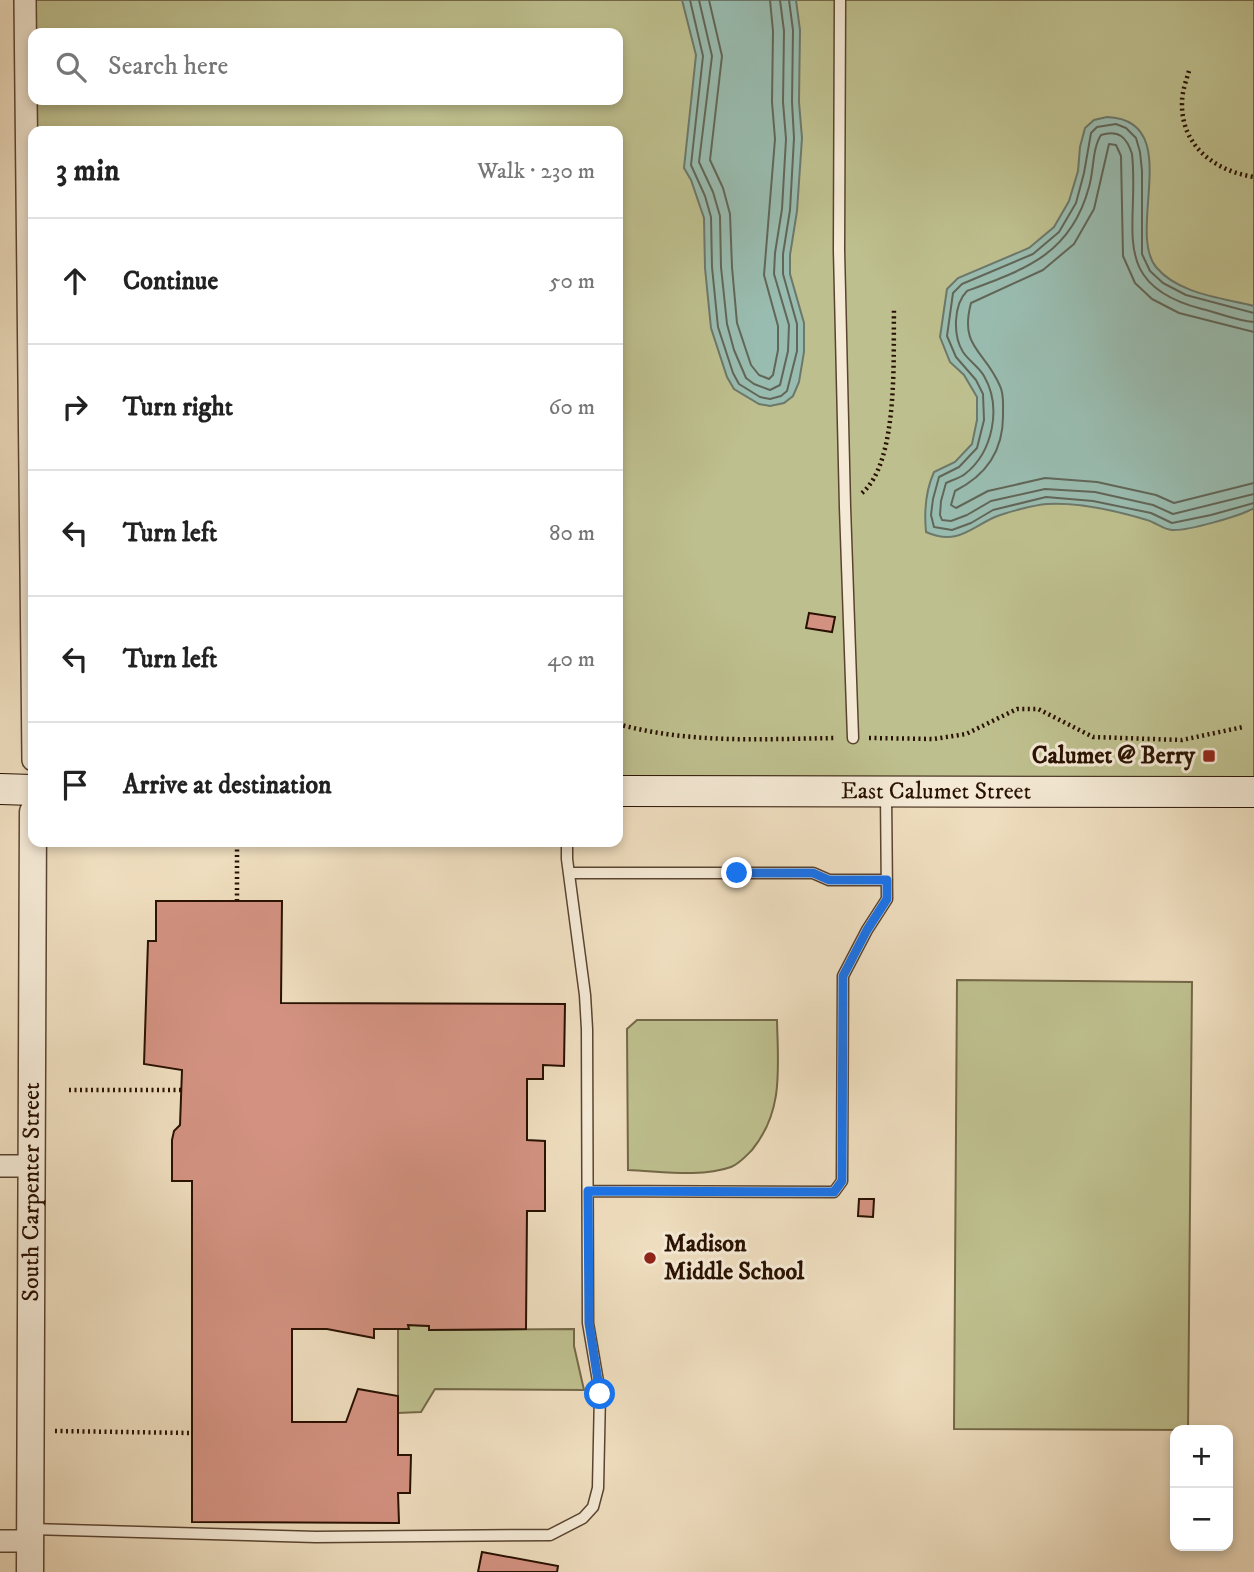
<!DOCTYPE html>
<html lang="en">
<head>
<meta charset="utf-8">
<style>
	:root { --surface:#fff; --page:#f6f6f6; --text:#222; --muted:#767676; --line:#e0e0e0 }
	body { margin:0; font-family:"IM FELL DW Pica",serif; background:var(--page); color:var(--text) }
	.controls { position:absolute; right:21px; bottom:21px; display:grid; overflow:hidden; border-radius:14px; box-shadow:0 4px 10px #0003 }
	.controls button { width:63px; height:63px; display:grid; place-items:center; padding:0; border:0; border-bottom:2px solid var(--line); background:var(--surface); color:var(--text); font:35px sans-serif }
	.stop { position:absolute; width:21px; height:21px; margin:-16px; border:5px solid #1a73e8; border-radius:50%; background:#fff }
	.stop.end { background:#1a73e8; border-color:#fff; box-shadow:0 2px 7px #0008 }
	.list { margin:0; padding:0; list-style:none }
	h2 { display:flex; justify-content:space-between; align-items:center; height:91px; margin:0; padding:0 28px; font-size:30px }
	h2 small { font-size:23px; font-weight:400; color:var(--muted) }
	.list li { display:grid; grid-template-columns:46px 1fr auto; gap:21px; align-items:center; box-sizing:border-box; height:126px; padding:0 28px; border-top:2px solid var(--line) }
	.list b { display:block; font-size:26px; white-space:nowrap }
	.list em { font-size:23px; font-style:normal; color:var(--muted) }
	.icon { flex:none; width:38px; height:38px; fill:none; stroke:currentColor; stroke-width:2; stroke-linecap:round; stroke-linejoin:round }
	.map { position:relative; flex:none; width:1254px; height:1572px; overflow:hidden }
	.search { position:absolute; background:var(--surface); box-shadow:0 4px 10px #0003; left:28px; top:28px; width:595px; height:77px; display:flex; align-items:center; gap:18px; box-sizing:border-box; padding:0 24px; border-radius:14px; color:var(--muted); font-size:26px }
	.panel { position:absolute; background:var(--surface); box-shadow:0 4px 10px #0003; left:28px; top:126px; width:595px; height:721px; border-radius:14px }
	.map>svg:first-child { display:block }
	.green { fill:#bebf8e; stroke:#746848; stroke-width:2; fill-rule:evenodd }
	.water { fill:#99bcb0; stroke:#6c786a; stroke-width:2 }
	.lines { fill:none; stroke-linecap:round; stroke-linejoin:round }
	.shore { stroke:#616658; stroke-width:2 }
	.building { fill:#d39281; stroke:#291101; stroke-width:2 }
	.service-casing { stroke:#5a4430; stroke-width:13 }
	.minor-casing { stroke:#5a4430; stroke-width:24 }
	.tertiary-casing { stroke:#5a4430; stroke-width:29 }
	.secondary-casing { stroke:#291101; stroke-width:32 }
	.path { stroke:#291101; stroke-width:4.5; stroke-dasharray:2 3.5; stroke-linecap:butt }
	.service { stroke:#f4e9d5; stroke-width:10 }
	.minor { stroke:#f4e9d5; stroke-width:21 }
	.tertiary { stroke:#f4e9d5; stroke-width:26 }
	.secondary { stroke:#f4e9d5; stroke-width:30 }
	.route { stroke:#1a73e8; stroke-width:9 }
	.poi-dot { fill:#8f2418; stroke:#f4e9d5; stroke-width:2.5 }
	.labels { text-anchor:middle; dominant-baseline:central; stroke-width:6; stroke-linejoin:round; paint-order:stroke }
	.poi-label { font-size:24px; font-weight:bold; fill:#291101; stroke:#f4e9d5; text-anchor:end }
	.street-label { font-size:24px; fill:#291101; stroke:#f4e9d5 }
</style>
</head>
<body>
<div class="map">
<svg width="1254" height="1572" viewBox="0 0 1254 1572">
	<rect width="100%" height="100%" fill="#eeddbe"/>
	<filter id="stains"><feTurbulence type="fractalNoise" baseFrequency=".00286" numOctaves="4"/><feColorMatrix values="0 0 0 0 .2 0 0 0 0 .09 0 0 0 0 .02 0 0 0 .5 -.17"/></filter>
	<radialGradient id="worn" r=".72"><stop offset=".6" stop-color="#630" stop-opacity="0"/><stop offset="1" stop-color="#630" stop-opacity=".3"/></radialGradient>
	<path class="green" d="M25,0h1229v792l-636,-1v-660h-585zM33,33h585v67h-585z
		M957,980l235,2 -4,448 -234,-1z
		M637,1020h140c1,48 7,91 -25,130 -6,6 -13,14 -21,17 -31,11 -71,4 -103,3l-1,-141z
		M408,1325l21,1 1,4 144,-1v17l10,44 -149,-1 -14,23 -23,1v-84h10z"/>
	<path class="water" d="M682,0h114l4,30 -1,72 3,36 -5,73 -7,44v19l14,49v29l-5,30 -6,14 -9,7 -14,3 -11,-2 -25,-15 -7,-12 -16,-49 -6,-60 -1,-50 -13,-38 -7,-12 12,-113z
		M1107,117c78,3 19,113 49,150 22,27 67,31 98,39v202c-14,8 -66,23 -82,22 -8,0 -17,-8 -25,-10 -30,-9 -68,-18 -100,-16 -13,1 -40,8 -52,13 -25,11 -38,29 -69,15 -2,-21 -1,-40 8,-60l21,-10 17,-18 5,-24v-23l-13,-22 -14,-13 -10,-25 7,-48 11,-11 71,-30 25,-21 15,-26 9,-30 2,-24 5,-19 9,-8z"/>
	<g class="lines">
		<path class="shore" d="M690,0l13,56 -12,109 14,31 6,21 1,50 6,60 15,46 6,11 21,13 10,2 11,-3 6,-5 10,-40v-27l-14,-50v-20l7,-44 4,-72 -2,-36 1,-72 -4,-30
			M699,0l13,56 -13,106 14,30 7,24 1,51 6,57 7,26 12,28 8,6 16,6 10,-5 8,-34 1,-26 -15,-51 1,-21 7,-44 4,-70 -3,-37 1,-71 -4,-31
			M709,0l13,56 -12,104 13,28 7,26 2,53 5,56 14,42 8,10 10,4 4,-4 5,-25v-24l-14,-51 11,-136 -3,-37 1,-71 -3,-31
			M1254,313l-68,-18 -23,-12 -13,-12 -8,-17v-83l-2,-19 -4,-14 -10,-10 -10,-4 -19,3 -6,6 -7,40 -8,30 -17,29 -26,22 -71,30 -9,9 -6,43 9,21 20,23 7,14 1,26 -7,28 -18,19 -20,10 -6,22 -2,16 3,12 18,3 19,-7 22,-13 53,-13 47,4 58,12 21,10 39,-8 43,-12
			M1254,322c-17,-1 -35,-9 -52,-13 -96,-25 -62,-82 -70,-155 -5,-16 -13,-25 -31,-19 -9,14 -7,36 -12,52 -18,67 -63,82 -122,104 -14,14 -14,45 -4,61 6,9 16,15 21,24 18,31 9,76 -19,98 -5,4 -13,6 -19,9l-5,18 -1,14 2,5 9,1 16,-6 24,-14 54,-12 50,3 58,13 20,9 81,-20
			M1254,332l-75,-19 -27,-14 -17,-16 -12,-27 -2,-100 -5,-11 -7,-1 -15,65 -20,35 -31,26 -72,33c-12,45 14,47 29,83 4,8 3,17 3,27 1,36 -16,62 -48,78l-4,14 5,3 32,-17 57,-13 52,4 59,13 18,8 80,-20"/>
	</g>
	<path class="building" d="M809,613l26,4 -3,15 -26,-4z
		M156,901h126l-1,102 284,1 -1,62 -21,-1v14h-16v61l18,1v70h-18l-1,118 -97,1v-4l-21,-1 1,4h-35v9l-47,-9h-35v93h54l12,-33 40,7v59h13l-1,38h-12l1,30 -207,-1v-341h-20v-41l2,-9 6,-6 2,-55 -38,-6 4,-123h8z
		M859,1199h15l-1,18 -15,-1z
		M482,1552l76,14 -1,6h-79z"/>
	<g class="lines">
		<defs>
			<path id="service" d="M840,0l-1,250 6,257 8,231
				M569,873h244l16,7h58
				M588,1191l246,1 8,-11 1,-205 24,-46 20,-31 -1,-105
				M31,1529l285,8 234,-2 33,-17 10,-11 5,-19 2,-95 -12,-70 -1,-294 -2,-34 -18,-136v-17"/>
			<path id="minor" d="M25,0l8,760
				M0,1166h32
				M0,1541h30"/>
			<g id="tertiary">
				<path id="s1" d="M30,1572l3,-760"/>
			</g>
			<g id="secondary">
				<path d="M0,789l33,1"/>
				<path id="s2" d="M618,791l636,1"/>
			</g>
		</defs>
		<use href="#service" class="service-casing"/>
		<use href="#minor" class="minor-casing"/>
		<use href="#tertiary" class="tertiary-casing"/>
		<use href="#secondary" class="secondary-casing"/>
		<path class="path" d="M1189,71c-3,10 -7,21 -7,32 -1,43 33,68 72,74
			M862,493c37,-31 31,-138 32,-184
			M618,724c71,20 145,15 218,14
			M869,738l65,1 32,-5 51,-25h21l55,28 89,3 61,-13
			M237,901v-59
			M69,1090h112
			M55,1431l136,2"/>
		<use href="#service" class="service"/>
		<use href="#minor" class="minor"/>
		<use href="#tertiary" class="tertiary"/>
		<use href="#secondary" class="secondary"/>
	</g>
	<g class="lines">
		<path class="route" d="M600,1394l-11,-71 -1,-132 246,1 8,-11 1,-205 24,-46 20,-31v-19h-58l-16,-7h-76"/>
	</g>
	<g class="poi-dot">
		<rect x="1202" y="749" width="14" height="14" rx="3.5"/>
		<circle cx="650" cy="1258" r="7"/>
	</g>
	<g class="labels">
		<g class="poi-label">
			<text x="1195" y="756">Calumet @ Berry</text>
			<text x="664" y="1244" text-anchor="start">Madison<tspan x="664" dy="28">Middle School</tspan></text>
		</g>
		<g class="street-label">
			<text stroke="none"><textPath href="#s2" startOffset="318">East Calumet Street</textPath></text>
			<text stroke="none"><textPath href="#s1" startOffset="380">South Carpenter Street</textPath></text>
		</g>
	</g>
	<rect width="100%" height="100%" filter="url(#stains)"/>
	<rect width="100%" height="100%" fill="url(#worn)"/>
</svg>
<div class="controls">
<button>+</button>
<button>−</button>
</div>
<div class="stop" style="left:600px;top:1394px"></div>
<div class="stop end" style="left:737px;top:873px"></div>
<div class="search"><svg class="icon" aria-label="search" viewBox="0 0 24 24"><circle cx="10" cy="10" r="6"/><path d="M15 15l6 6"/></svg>Search here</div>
<section class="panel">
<h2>3 min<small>Walk · 230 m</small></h2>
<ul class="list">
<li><svg class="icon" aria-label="ahead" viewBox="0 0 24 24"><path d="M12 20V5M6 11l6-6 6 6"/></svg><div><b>Continue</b></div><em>50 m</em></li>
<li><svg class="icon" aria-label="right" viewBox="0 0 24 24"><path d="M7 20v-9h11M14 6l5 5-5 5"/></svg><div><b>Turn right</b></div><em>60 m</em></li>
<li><svg class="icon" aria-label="left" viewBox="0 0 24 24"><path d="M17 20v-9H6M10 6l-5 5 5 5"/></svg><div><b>Turn left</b></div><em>80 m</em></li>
<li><svg class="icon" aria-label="left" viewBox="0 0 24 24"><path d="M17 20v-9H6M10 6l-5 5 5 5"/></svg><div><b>Turn left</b></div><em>40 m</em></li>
<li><svg class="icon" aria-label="arrive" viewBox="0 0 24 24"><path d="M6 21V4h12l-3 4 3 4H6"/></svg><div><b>Arrive at destination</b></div></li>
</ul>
</section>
</div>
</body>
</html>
